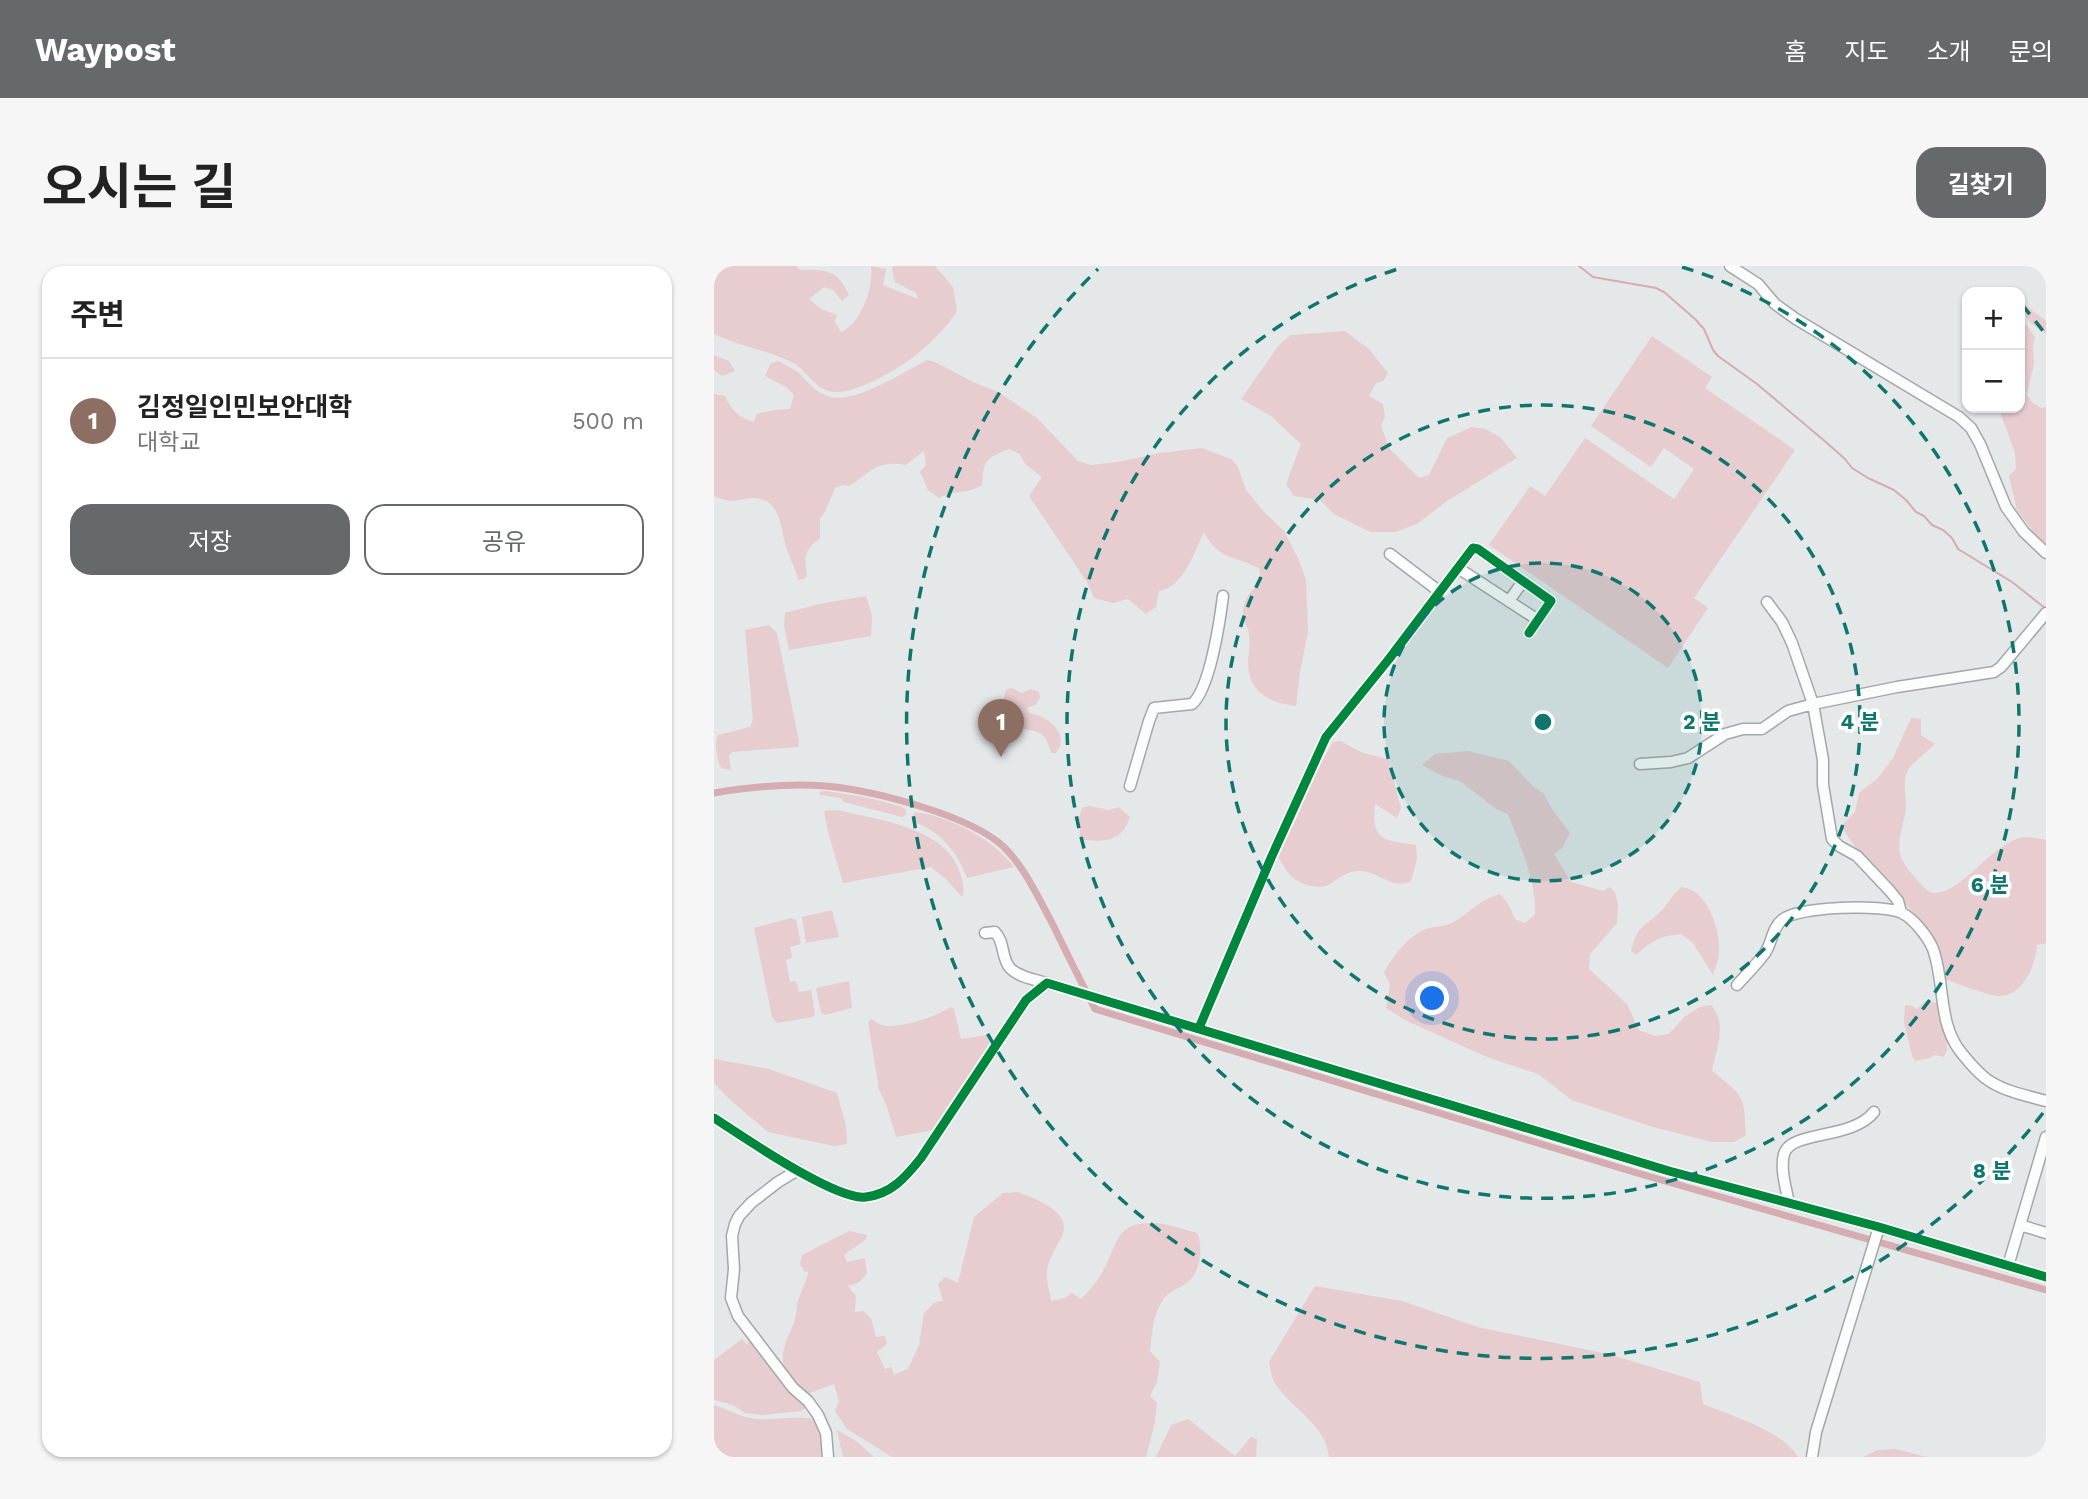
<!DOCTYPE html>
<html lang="ko">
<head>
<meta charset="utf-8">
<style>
	:root { --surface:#fff; --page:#f6f6f6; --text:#222; --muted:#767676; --line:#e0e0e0; --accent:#65696a }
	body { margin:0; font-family:"Work Sans","Noto Sans KR",sans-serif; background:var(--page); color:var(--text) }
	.controls { position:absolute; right:21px; top:21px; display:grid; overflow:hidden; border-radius:14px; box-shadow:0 2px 5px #0004 }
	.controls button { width:63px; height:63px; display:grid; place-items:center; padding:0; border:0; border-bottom:2px solid var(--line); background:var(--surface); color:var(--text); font:35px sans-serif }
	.you { position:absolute; left:719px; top:733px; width:24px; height:24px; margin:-18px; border:5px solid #fff; border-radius:50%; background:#1a73e8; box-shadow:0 0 0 10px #1a73e833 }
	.badge { display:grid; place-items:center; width:46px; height:46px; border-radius:50%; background:var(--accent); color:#fff; font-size:23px; font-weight:700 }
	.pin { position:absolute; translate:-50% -58px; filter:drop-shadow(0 2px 4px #0008) }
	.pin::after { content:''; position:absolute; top:37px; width:24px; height:21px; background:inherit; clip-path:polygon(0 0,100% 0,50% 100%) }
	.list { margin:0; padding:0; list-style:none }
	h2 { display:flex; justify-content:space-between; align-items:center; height:91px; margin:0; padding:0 28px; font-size:30px }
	h2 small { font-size:23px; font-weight:400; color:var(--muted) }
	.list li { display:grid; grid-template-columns:46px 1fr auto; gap:21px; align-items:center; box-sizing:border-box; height:126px; padding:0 28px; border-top:2px solid var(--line) }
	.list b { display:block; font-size:26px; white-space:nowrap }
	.list p { margin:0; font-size:23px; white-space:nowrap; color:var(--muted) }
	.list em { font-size:23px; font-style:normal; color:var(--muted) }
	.actions { display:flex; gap:14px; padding:21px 28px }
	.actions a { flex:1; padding:16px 0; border:2px solid var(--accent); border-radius:21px; text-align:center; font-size:24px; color:var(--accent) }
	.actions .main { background:var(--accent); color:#fff }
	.map { position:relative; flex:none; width:1332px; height:1191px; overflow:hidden; border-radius:21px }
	header { display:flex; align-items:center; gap:42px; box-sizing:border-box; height:98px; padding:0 35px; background:var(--accent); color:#fff }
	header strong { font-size:33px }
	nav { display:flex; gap:38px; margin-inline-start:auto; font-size:24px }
	.intro { display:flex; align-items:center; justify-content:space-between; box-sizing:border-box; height:168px; padding:0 42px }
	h1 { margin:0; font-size:49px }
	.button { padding:18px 32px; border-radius:21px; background:var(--accent); color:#fff; font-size:24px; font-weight:700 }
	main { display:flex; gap:42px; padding:0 42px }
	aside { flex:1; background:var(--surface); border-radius:21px; box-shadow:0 2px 5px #0004 }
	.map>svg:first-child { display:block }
	.green { fill:#e7ccd0 }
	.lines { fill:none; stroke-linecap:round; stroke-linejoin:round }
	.stream { stroke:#d5acb2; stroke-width:2 }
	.canal { stroke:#d5acb2; stroke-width:7 }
	.minor-casing { stroke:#a4a7a8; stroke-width:13 }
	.minor { stroke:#fbfcfc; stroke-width:10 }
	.cycleway-casing { stroke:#fff; stroke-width:13 }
	.cycleway { stroke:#00873e; stroke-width:9 }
	.ring { fill:none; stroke:#0f766e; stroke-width:3.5; stroke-dasharray:12 9 }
	.centre { fill:#0f766e; stroke:#fff; stroke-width:3.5 }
	.ring-label { font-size:21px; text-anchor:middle; font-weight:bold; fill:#0f766e; stroke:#fff; stroke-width:7; stroke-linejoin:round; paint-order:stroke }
</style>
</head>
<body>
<header>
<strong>Waypost</strong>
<nav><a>홈</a><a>지도</a><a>소개</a><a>문의</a></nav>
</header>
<div class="intro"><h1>오시는 길</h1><a class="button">길찾기</a></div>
<main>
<aside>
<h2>주변<small></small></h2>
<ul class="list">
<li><span class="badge" style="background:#8d6e63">1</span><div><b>김정일인민보안대학</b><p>대학교</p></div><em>500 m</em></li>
</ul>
<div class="actions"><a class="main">저장</a><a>공유</a></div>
</aside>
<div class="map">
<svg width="1332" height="1191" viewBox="0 0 1332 1191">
	<rect width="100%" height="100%" fill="#e4e8e9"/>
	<path class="green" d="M0,0h82l4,4c25,-1 38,0 49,25l-7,6 -9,-11 -9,-3 -15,12 12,10 16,6 -2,7 6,10c20,-8 33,-45 30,-66l15,3 -3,16 35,14 -2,-6 -21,-11 -3,-14 1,-2h42l18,21 4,24c-9,15 -26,32 -40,43 -17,14 -66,44 -88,37 -15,-4 -22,-19 -34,-27 -25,-14 -55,-17 -81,-30z
		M1306,35l26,20v13l-14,-10 -12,-14z
		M1306,50l15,21 -2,8 1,19 -7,31 6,8 8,5 5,-1v141l-29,-38 -8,-34 7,-7 -1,-16 -15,-41 -4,-4h24v-34l4,-7 -4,-10z
		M631,65l24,18 19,24 -5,8 -7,2 -7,13 14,8 2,12 -4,10 9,23 29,29 10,-3 18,-37 25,-11 14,2 15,9 16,20 -70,43 -30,23 -22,8h-25l-36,-18 -14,-14 -26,-4 -8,-12 15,-40 -30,-28 -30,-17 38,-54 12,-10z
		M938,70l60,41 -7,11 90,62 -101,148 14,10 -40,60 -179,-123 41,-59 15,10 40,-58 89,61 20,-30 -30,-21 -13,19 -60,-41z
		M0,89l15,6 6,10 -13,5 -8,-6z
		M213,94l8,2 38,20 25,10 39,26 41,43 13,4 27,-3 42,-9 42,-5 29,11 7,8 8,23 18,22 20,19 15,29 7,20 2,52 -8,40 -4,34c-28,-4 -47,-13 -48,-43 0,-9 3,-19 1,-28 0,-6 -4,-11 -5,-16 -4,-17 6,-27 17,-38l-2,-13c-24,-12 -41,-8 -55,-36 -9,19 -21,56 -45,59l-3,16 -10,7 -18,-15 -15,4 -19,-5 -7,-16 -58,-86 13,-19 -17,-13 -5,-10 -11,-5c-24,10 -25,10 -27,36 -14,9 -29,5 -43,13l-11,-8 -8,-18 6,-7 -2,-14 -18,14c-31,-5 -33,6 -57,21l-6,-1 -8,3 -10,24 -5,6v21c-16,9 -16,20 -13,37l-3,3 -6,1c-3,-14 -10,-24 -13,-37 -4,-14 -5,-38 -22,-43 -13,-5 -21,1 -33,1 -5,-1 -11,-3 -16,-5v-102l11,2c7,15 14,22 29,26l3,-8 17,-4 16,-1 4,-14 -8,-8 -21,-11 6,-13 8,-2c6,4 13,7 19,11 9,9 16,19 29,24 25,10 77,-24 100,-36z
		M152,330l6,20 -1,20 -82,14 -5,-25 1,-12 34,-9z
		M55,359l8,8 22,108 -1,6 -66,5 -3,3 2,15 -10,-2c-4,-9 -7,-24 -3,-33l32,-8 3,-6 -8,-91z
		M298,422l10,5 8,-4 9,3 1,6 -5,7 -8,3 2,5c19,3 42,21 27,40h-5c-6,-27 -18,-21 -41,-26 -7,-11 -9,-27 -3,-38z
		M1197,452l10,1v16l14,9c-7,7 -23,19 -27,26 -6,12 -2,24 -2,37 0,7 -3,14 -4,21 -7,25 -1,34 16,53 4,4 10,12 16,12 29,1 58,-52 91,-56 6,0 15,2 21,3v103l-9,2c-2,20 -12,48 -36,51 -10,1 -48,-14 -59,-18l-8,-32 -19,-31 -21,-25 -24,-21 -29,-43 14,-14 4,-19 19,-15 15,-20z
		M626,475l23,12 25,6 13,49 -4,10 -22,-14c-4,37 8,36 41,41l1,14 -6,22c-18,10 -34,-11 -52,-10 -12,0 -20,7 -29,13 -12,7 -32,0 -41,-10 -4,-5 -8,-13 -12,-18l40,-86 16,-28z
		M754,485l41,10 24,25 11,8 8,15 18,24 -8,15 -8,6 17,28 32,9 7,-4 5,5 3,12 -1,19 -27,31 -1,15 38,35 12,26 16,6 14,-2 15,-17 16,-10 11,-2c17,19 5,44 1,66 32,26 32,23 34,64l-12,7h-22l-59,-15 -81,-27 -34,-26 -51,-17 -80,-36 -21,-13 4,-24 -6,-11c8,-16 25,-38 42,-44 9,-3 18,-2 26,-6 17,-10 29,-24 48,-29l9,11 6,14 10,4 10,-8c1,-36 -14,-67 -27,-101l-12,-5 -36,-28 -18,-5 -20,-11 13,-11z
		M113,525l42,7 33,9 4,3v5l-4,2 -58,-15 -4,-4 -20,-3 -1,-3z
		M375,540l20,4 10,-3 11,10c-9,27 -26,24 -50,23l-1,-22 3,-10z
		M124,544c40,10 112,18 123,66 2,8 4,14 1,21l-15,-17 -16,-13 -88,16 -15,-51 -4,-21z
		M200,546c35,4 78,26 100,55l-47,11c-10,-27 -27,-47 -55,-57z
		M968,621c26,3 39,44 37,67 -1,7 -4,15 -6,21l-20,-32 -12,-9c-22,2 -29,7 -45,21l-5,-4c8,-30 15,-23 33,-43 7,-9 8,-13 18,-21z
		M118,644l7,27 -33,6 -4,-26z
		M77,652l5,2 5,24 -11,3 2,11 -6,2 4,22 6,-1 3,11 12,-2 4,24 -3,3 -35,6 -5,-6 -18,-89z
		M135,715l3,27 -27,7 -4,-2 -5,-25z
		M1212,735l11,2 8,11 2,36 -3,7 -9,-2 -6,3 -14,3 -3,-5 -8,-34 1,-17 7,1 5,3z
		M236,741l4,2 7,30 26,-4 3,9 -4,11 -14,17 -39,58 -37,7 -10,-33 -7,-14 -11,-68 4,-3c4,3 9,7 14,7 18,1 50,-9 64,-19z
		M0,793l55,10 68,24 9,33 1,18 -13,2 -66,-14 -40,-34 -14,-15z
		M304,926c17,7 57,20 43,46 -5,11 -14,22 -14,35 -1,9 3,19 4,28l14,-3 7,-5 9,6c9,-9 17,-18 23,-30 13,-24 11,-45 45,-46 15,-1 33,6 48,10 6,12 4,34 -6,46 -7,8 -20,11 -27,19 -11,16 -12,35 -14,53l10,11 -3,20 -7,14 7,7 -2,19 -9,35h-254l-45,-28 -12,-18 4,-10 -5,-17 -27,10c-19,-9 -29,-28 -22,-49 2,-9 8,-17 10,-26 2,-7 1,-14 4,-21 3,-9 8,-17 9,-26l-4,-1 -4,-7 2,-9 47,-24 18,4 -2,5 -21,15 3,7 18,-4 2,16 -9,9 -10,3 8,10 -1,16 8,-1 8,7 5,19 9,-1 2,8 -10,8 8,17 6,-2 3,8 14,-6 11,-24 5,-32 10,-10 9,-2 -5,-17 7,-7 13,6 16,-66 29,-24z
		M601,1020l87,15 76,26 134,28 88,27 3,22c29,12 80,27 95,53h-469c-4,-34 -37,-47 -54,-74 -4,-5 -4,-14 -6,-21z
		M28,1073l4,5 5,-3 53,61 2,6 -5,3 -39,4 -17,-2 -12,-8 -19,-5v-40z
		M0,1139c11,3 21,9 31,12 22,6 46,-2 67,2l7,12 6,26h-111z
		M474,1153l47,37 16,-19 6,2 -1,18h-100l15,-32z
		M123,1164l19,11 18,16h-31z
		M1182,1183l31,8h-64l15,-7z"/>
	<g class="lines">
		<path class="stream" d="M865,0l14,11 63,11 8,4 31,27 9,10 9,21 5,6 39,28 70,59 18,16 7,9 16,10 26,12 12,10 10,12 8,4 8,9 11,5 9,8 6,11 54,33 33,26"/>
		<path class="canal" d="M0,527c36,-6 75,-10 111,-7 47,4 145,29 179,61 21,21 34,50 48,76 14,29 28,57 43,86l542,164 409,117"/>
		<defs>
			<path id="minor" d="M1016,0l28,18 17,20 21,15 163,98 12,11 9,16 26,63 18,25 22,21
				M676,288l50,38
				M744,302l80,52
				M795,335l14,-20
				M1053,336l15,20 10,21 21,61 10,56v25l9,54 7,7 18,10 33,35 8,10 3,11
				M926,498l31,-2 17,-4 37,-24 18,-5h19l26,-18 25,-7 84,-17 97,-15 7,-5 45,-54
				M416,520l19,-65 5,-13 38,-4c18,-15 28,-84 31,-108
				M271,667l10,-1c10,10 6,26 15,36 8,9 26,12 37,15
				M1023,719c9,-10 20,-21 28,-32 7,-10 7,-25 17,-33 15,-14 102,-16 120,-7 12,6 26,24 31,36 12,33 5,74 27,102 9,11 19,24 31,31 16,10 37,14 55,19
				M485,762l72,-170 55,-121 63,-78 84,-111 5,1 73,52 -22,32
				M0,852c28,18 122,83 152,79 25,-3 39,-19 55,-39l105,-158 21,-17 622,188 210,56 167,50
				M84,904l-20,12 -27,21 -12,13 -4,8 -3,12 2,33 -3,29 7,18 55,72 15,13 10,14 8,18 2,24
				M1075,937c-3,-15 -9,-34 -5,-49 7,-24 68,-14 90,-42
				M1306,959l26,8
				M1294,1000l38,-129
				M1098,1191l4,-25 63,-205"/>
		</defs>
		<use href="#minor" class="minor-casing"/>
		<use href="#minor" class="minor"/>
		<defs>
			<path id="cycleway" d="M485,762l72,-170 55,-121 63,-78 84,-111 5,1 73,52 -22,32
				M0,852c28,18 122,83 152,79 25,-3 39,-19 55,-39l105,-158 21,-17 622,188 210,56 167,50"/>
		</defs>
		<use href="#cycleway" class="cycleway-casing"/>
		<use href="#cycleway" class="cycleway"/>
	</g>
	<circle cx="829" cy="456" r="159" fill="#0f766e" fill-opacity=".12"/>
	<g class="ring">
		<circle cx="829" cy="456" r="159"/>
		<circle cx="829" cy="456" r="317"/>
		<path d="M968 1A476 476 0 1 1 690 1"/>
		<path d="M1329 847A635 635 0 1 1 384 3M1308 39A635 635 0 0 1 1329 65"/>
	</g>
	<circle cx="829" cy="456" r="10" class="centre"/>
	<g class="ring-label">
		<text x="988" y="463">2 분</text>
		<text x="1146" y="463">4 분</text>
		<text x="1276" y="626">6 분</text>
		<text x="1278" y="912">8 분</text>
	</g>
</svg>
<div class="controls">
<button>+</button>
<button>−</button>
</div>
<div class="you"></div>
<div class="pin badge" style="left:287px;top:491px;background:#8d6e63">1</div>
</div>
</main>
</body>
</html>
